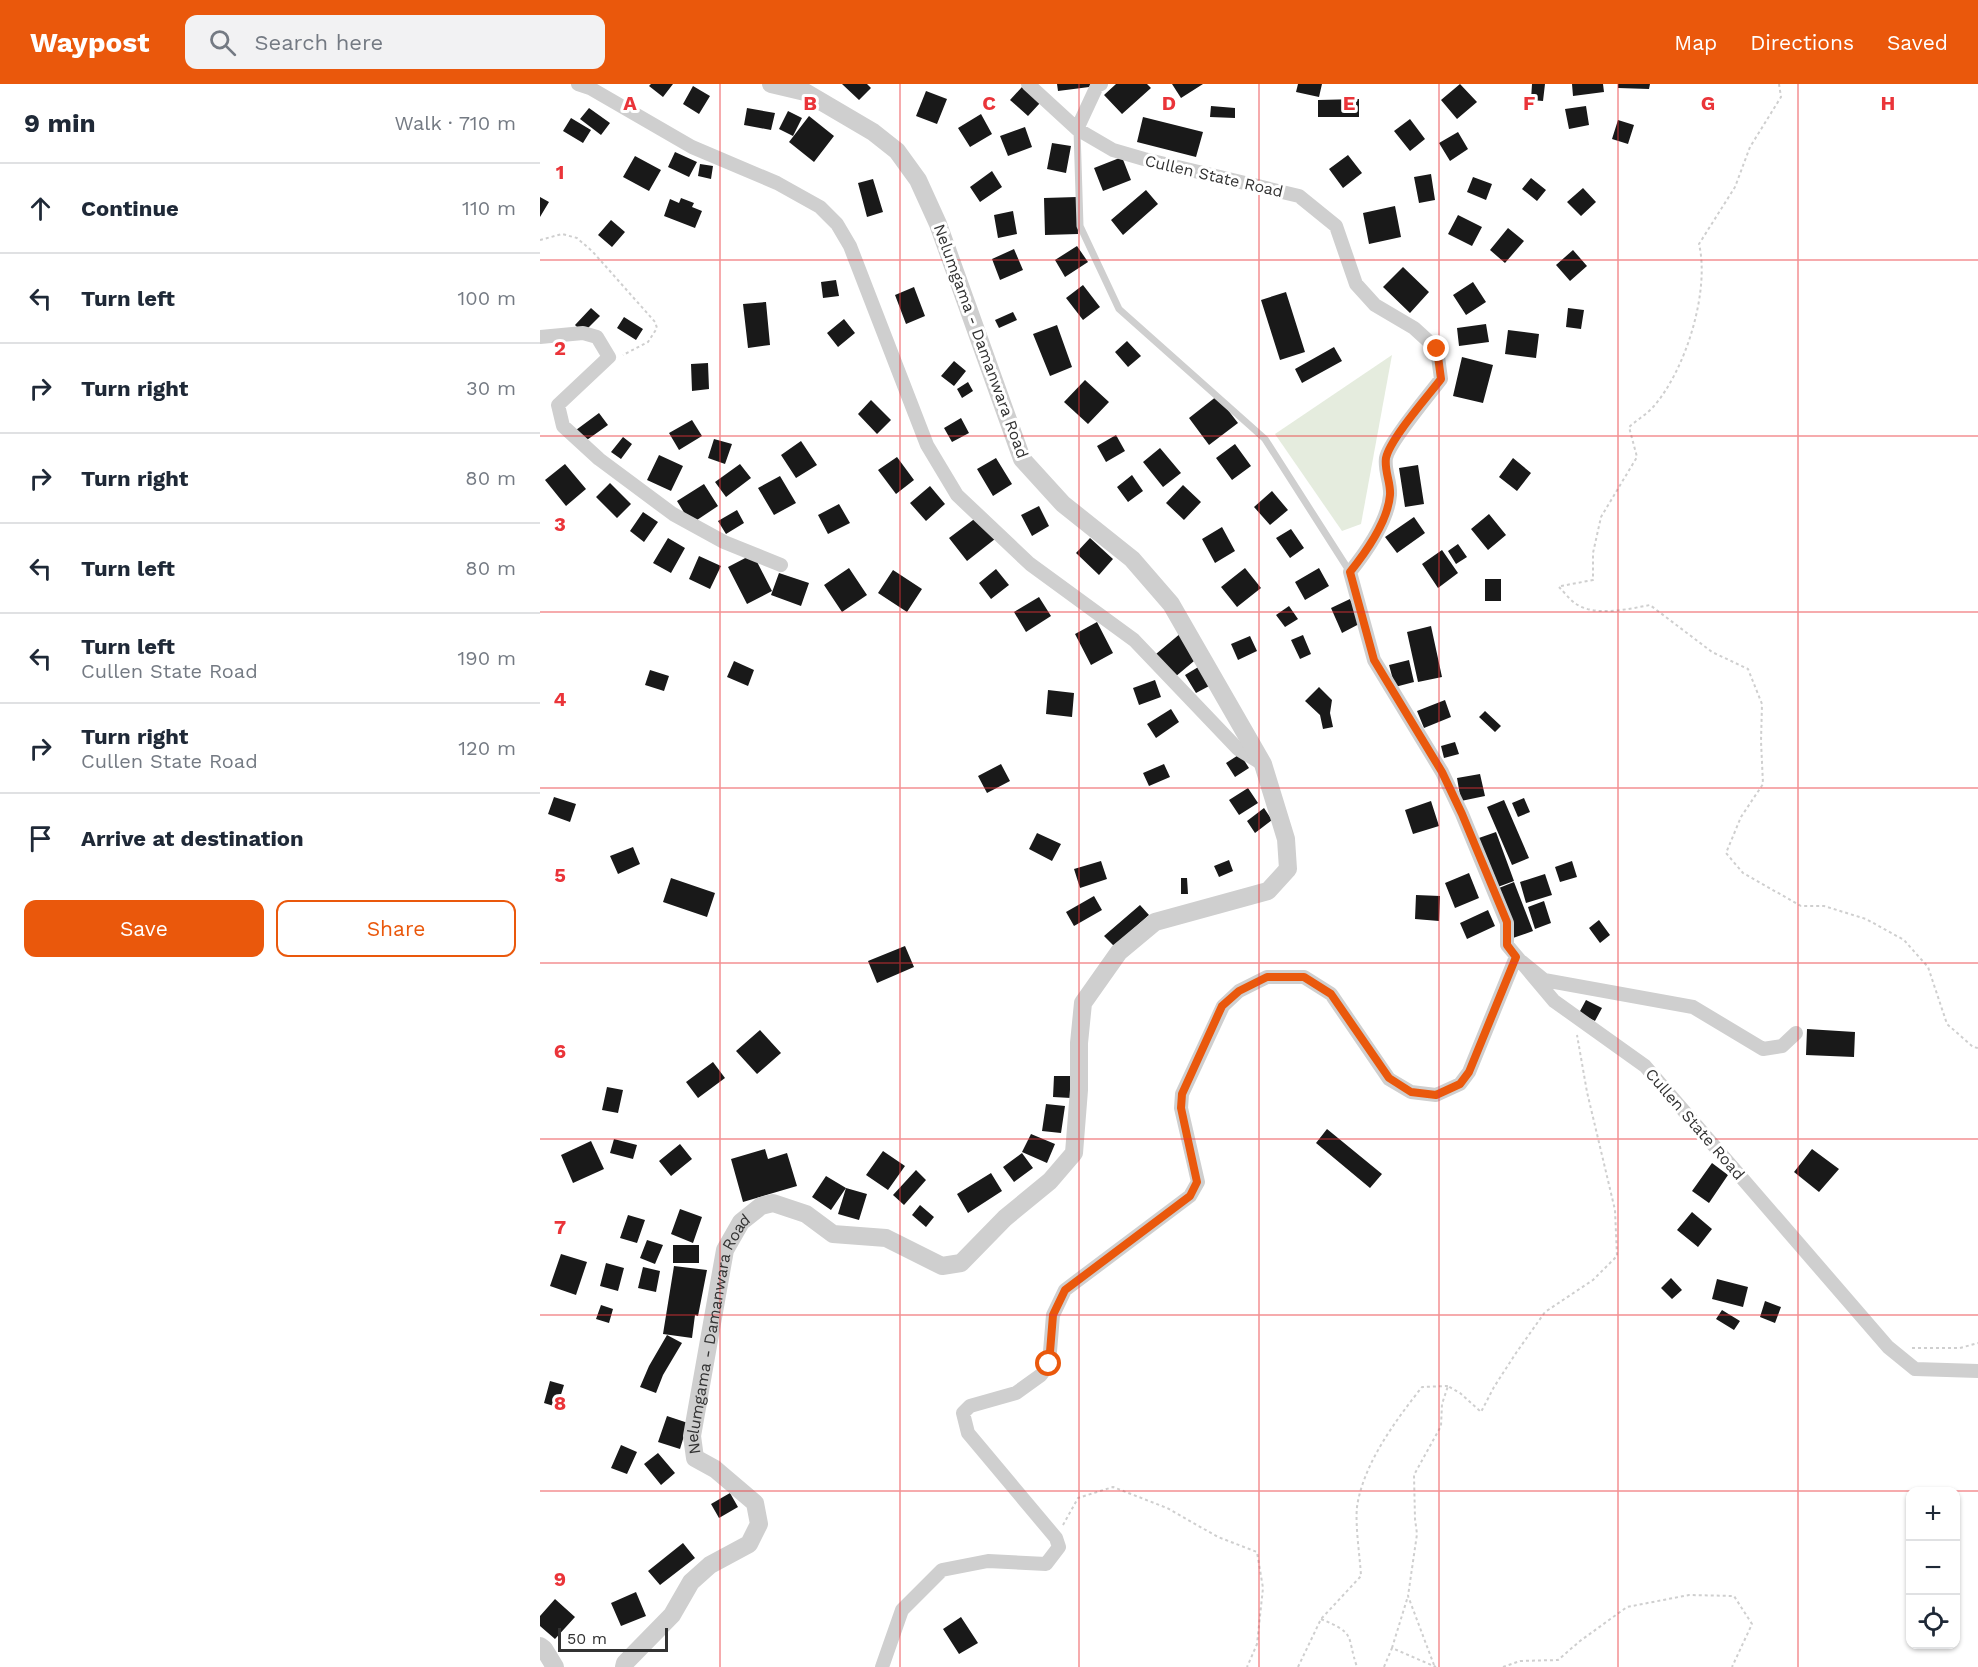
<!DOCTYPE html>
<html lang="en">
<head>
<meta charset="utf-8">
<style>
	:root { --surface:#fff; --page:#f2f2f3; --text:#1f2937; --muted:#747a83; --line:#e0e1e3; --accent:#ea580c }
	body { margin:0; font-family:"Work Sans",sans-serif; background:var(--page); color:var(--text) }
	.controls { position:absolute; right:18px; bottom:18px; display:grid; overflow:hidden; border-radius:12px; box-shadow:0 2px 4px #0004 }
	.controls button { width:54px; height:54px; display:grid; place-items:center; padding:0; border:0; border-bottom:2px solid var(--line); background:var(--surface); color:var(--text); font:30px sans-serif }
	.scale { position:absolute; left:18px; bottom:15px; width:110px; box-sizing:border-box; padding-left:6px; border:3px solid #323232; border-top:0; font-size:16px; line-height:21px; white-space:nowrap; color:#323232; -webkit-text-stroke:4px #fff; paint-order:stroke }
	.stop { position:absolute; width:18px; height:18px; margin:-14px; border:4px solid #ea580c; border-radius:50%; background:#fff }
	.stop.end { background:#ea580c; border-color:#fff; box-shadow:0 2px 6px #0008 }
	.list { margin:0; padding:0; list-style:none }
	h2 { display:flex; justify-content:space-between; align-items:center; height:78px; margin:0; padding:0 24px; font-size:26px }
	h2 small { font-size:20px; font-weight:400; color:var(--muted) }
	.list li { display:grid; grid-template-columns:39px 1fr auto; gap:18px; align-items:center; box-sizing:border-box; height:90px; padding:0 24px; border-top:2px solid var(--line) }
	.list b { display:block; font-size:22px; white-space:nowrap }
	.list p { margin:0; font-size:20px; white-space:nowrap; color:var(--muted) }
	.list em { font-size:20px; font-style:normal; color:var(--muted) }
	.actions { display:flex; gap:12px; padding:18px 24px }
	.actions a { flex:1; padding:14px 0; border:2px solid var(--accent); border-radius:12px; text-align:center; font-size:21px; color:var(--accent) }
	.actions .main { background:var(--accent); color:#fff }
	.icon { flex:none; width:33px; height:33px; fill:none; stroke:currentColor; stroke-width:2; stroke-linecap:round; stroke-linejoin:round }
	.map { position:relative; flex:none; width:1438px; height:1583px; overflow:hidden }
	header { display:flex; align-items:center; gap:36px; box-sizing:border-box; height:84px; padding:0 30px; background:var(--accent); color:#fff }
	header strong { font-size:28px }
	nav { display:flex; gap:33px; margin-inline-start:auto; font-size:21px }
	.search { width:420px; height:54px; background:var(--page); display:flex; align-items:center; gap:15px; box-sizing:border-box; padding:0 21px; border-radius:12px; color:var(--muted); font-size:22px }
	main { display:flex }
	aside { flex:1; background:var(--surface) }
	.map>svg:first-child { display:block }
	.green { fill:#e5ecde }
	.building { fill:#191919 }
	.lines { fill:none; stroke-linecap:round; stroke-linejoin:round }
	.path { stroke:#cfcfcf; stroke-width:2; stroke-dasharray:3 3; stroke-linecap:butt }
	.service { stroke:#cfcfcf; stroke-width:7 }
	.minor { stroke:#cfcfcf; stroke-width:14 }
	.tertiary { stroke:#cfcfcf; stroke-width:18 }
	.route { stroke:#ea580c; stroke-width:8 }
	.grid { fill:none; stroke:#ea3439; stroke-width:1.5; stroke-opacity:0.55 }
	.labels { text-anchor:middle; dominant-baseline:central; stroke-width:6; stroke-linejoin:round; paint-order:stroke }
	.street-label { font-size:16px; fill:#323232; stroke:#fff }
	.grid-label { font-size:20px; text-anchor:middle; font-weight:bold; fill:#ea3439; stroke:#fff; stroke-width:6; stroke-linejoin:round; paint-order:stroke }
</style>
</head>
<body>
<header>
<strong>Waypost</strong>
<div class="search"><svg class="icon" aria-label="search" viewBox="0 0 24 24"><circle cx="10" cy="10" r="6"/><path d="M15 15l6 6"/></svg>Search here</div>
<nav><a>Map</a><a>Directions</a><a>Saved</a></nav>
</header>
<main>
<aside>
<h2>9 min<small>Walk · 710 m</small></h2>
<ul class="list">
<li><svg class="icon" aria-label="ahead" viewBox="0 0 24 24"><path d="M12 20V5M6 11l6-6 6 6"/></svg><div><b>Continue</b></div><em>110 m</em></li>
<li><svg class="icon" aria-label="left" viewBox="0 0 24 24"><path d="M17 20v-9H6M10 6l-5 5 5 5"/></svg><div><b>Turn left</b></div><em>100 m</em></li>
<li><svg class="icon" aria-label="right" viewBox="0 0 24 24"><path d="M7 20v-9h11M14 6l5 5-5 5"/></svg><div><b>Turn right</b></div><em>30 m</em></li>
<li><svg class="icon" aria-label="right" viewBox="0 0 24 24"><path d="M7 20v-9h11M14 6l5 5-5 5"/></svg><div><b>Turn right</b></div><em>80 m</em></li>
<li><svg class="icon" aria-label="left" viewBox="0 0 24 24"><path d="M17 20v-9H6M10 6l-5 5 5 5"/></svg><div><b>Turn left</b></div><em>80 m</em></li>
<li><svg class="icon" aria-label="left" viewBox="0 0 24 24"><path d="M17 20v-9H6M10 6l-5 5 5 5"/></svg><div><b>Turn left</b><p>Cullen State Road</p></div><em>190 m</em></li>
<li><svg class="icon" aria-label="right" viewBox="0 0 24 24"><path d="M7 20v-9h11M14 6l5 5-5 5"/></svg><div><b>Turn right</b><p>Cullen State Road</p></div><em>120 m</em></li>
<li><svg class="icon" aria-label="arrive" viewBox="0 0 24 24"><path d="M6 21V4h12l-3 4 3 4H6"/></svg><div><b>Arrive at destination</b></div></li>
</ul>
<div class="actions"><a class="main">Save</a><a>Share</a></div>
</aside>
<div class="map">
<svg width="1438" height="1583" viewBox="0 0 1438 1583">
	<rect width="100%" height="100%" fill="#fff"/>
	<path class="green" d="M852,271l-31,169 -19,7 -67,-97z"/>
	<path class="building" d="M111,0h22l-10,13 -14,-11z
		M302,0h25l4,4 -12,12z
		M517,0h40v2l-39,5z
		M576,0h31l4,4 -29,26 -18,-19z
		M632,0h31l-22,14z
		M758,0h24l-3,13 -23,-5z
		M920,0l17,18 -20,17 -16,-19z
		M992,0h13l-2,17 -12,-1z
		M1032,0h31l1,8 -31,4z
		M1078,0h32l-1,5 -31,-1z
		M153,2l17,10 -11,18 -16,-10z
		M482,3l18,16 -12,13 -18,-16z
		M386,7l21,8 -10,25 -21,-8z
		M819,15v18h-41v-17z
		M671,22l24,2v10l-25,-1z
		M1046,22l3,19 -20,4 -4,-20z
		M49,24l21,15 -9,12 -21,-16z
		M207,24l28,5 -4,17 -27,-5z
		M248,27l14,7 -9,18 -14,-7z
		M441,30l11,20 -22,13 -12,-19z
		M269,32l25,20 -20,26 -25,-20z
		M603,33l60,15 -7,25 -59,-15z
		M31,34l20,12 -8,13 -20,-12z
		M870,35l15,20 -15,12 -16,-20z
		M1078,36l16,5 -6,19 -16,-5z
		M485,43l7,20 -24,9 -8,-20z
		M918,48l10,17 -18,12 -11,-18z
		M512,59l19,3 -5,27 -19,-4z
		M135,68l22,10 -8,15 -21,-10z
		M808,71l14,18 -19,15 -14,-19z
		M95,72l26,14 -12,21 -26,-14z
		M582,73l9,23 -28,11 -9,-23z
		M160,80l13,2 -2,13 -13,-3z
		M452,87l10,16 -22,15 -10,-15z
		M891,90l4,26 -16,3 -5,-26z
		M933,93l19,7 -6,16 -19,-8z
		M991,94l15,12 -9,11 -15,-12z
		M333,95l10,33 -16,5 -9,-34z
		M1043,104l13,14 -15,14 -14,-14z
		M606,106l12,14 -35,31 -12,-15z
		M0,113l9,5 -9,15z
		M537,113l1,37 -33,1 -1,-37z
		M141,114l13,5 -2,4 10,4 -7,17 -31,-12 6,-17 9,4z
		M855,122l6,31 -32,7 -6,-31z
		M473,127l4,23 -19,4 -4,-23z
		M918,131l24,12 -10,19 -24,-12z
		M71,136l14,12 -13,15 -14,-12z
		M968,144l16,13 -19,22 -15,-13z
		M537,162l11,16 -23,15 -10,-17z
		M474,165l9,21 -23,10 -8,-21z
		M1033,166l14,16 -17,15 -14,-16z
		M863,183l26,25 -19,21 -27,-26z
		M296,196l3,16 -16,2 -2,-16z
		M933,198l13,20 -20,13 -13,-20z
		M543,201l17,22 -17,13 -17,-22z
		M374,203l11,29 -19,8 -11,-29z
		M746,208l19,60 -25,8 -19,-60z
		M226,218l4,43 -22,3 -5,-44z
		M51,224l9,8 -17,17 -8,-8z
		M1028,224l16,2 -3,19 -15,-2z
		M473,228l4,8 -18,8 -4,-8z
		M84,233l19,12 -7,11 -19,-12z
		M304,235l11,14 -17,14 -11,-14z
		M946,240l3,18 -30,4 -2,-18z
		M517,241l15,42 -22,9 -17,-42z
		M968,246l31,4 -3,24 -31,-4z
		M587,257l14,15 -13,11 -13,-15z
		M794,263l8,14 -40,22 -7,-14z
		M922,273l31,8 -10,38 -30,-7z
		M414,277l12,10 -12,15 -13,-10z
		M168,279l1,26 -17,2 -1,-27z
		M545,296l24,22 -21,22 -24,-22z
		M428,298l5,9 -11,7 -5,-9z
		M677,312l21,27 -29,22 -20,-27z
		M331,316l20,20 -14,14 -19,-20z
		M59,329l9,12 -24,17 -8,-12z
		M421,334l8,15 -17,9 -8,-14z
		M152,336l10,16 -23,14 -10,-17z
		M576,351l9,16 -19,11 -9,-16z
		M83,353l9,7 -11,15 -10,-7z
		M174,355l18,5 -7,20 -17,-6z
		M261,357l16,24 -21,13 -15,-23z
		M695,360l16,22 -19,14 -16,-22z
		M620,364l21,25 -18,14 -20,-25z
		M119,371l24,11 -12,25 -24,-11z
		M357,373l17,23 -18,14 -18,-24z
		M456,374l16,26 -19,12 -16,-27z
		M973,374l18,15 -14,18 -18,-14z
		M25,380l21,25 -20,17 -21,-26z
		M200,380l11,14 -25,19 -11,-15z
		M878,381l6,39 -19,3 -6,-39z
		M592,391l11,16 -15,11 -11,-15z
		M240,392l16,27 -22,12 -16,-27z
		M70,399l21,21 -14,14 -21,-21z
		M164,400l14,22 -27,18 -14,-23z
		M643,401l18,17 -17,18 -18,-17z
		M390,402l15,18 -19,17 -16,-18z
		M732,407l16,19 -18,15 -16,-18z
		M299,420l11,19 -22,11 -10,-19z
		M499,422l10,20 -17,10 -11,-21z
		M197,426l7,13 -18,11 -8,-13z
		M103,428l15,10 -14,20 -14,-11z
		M949,430l17,21 -18,15 -17,-21z
		M437,433l18,22 -28,22 -18,-23z
		M874,433l11,16 -28,20 -12,-16z
		M682,443l13,24 -20,12 -13,-24z
		M751,445l13,19 -14,10 -14,-20z
		M128,454l17,10 -14,25 -18,-10z
		M550,454l23,21 -14,16 -23,-22z
		M918,460l9,13 -11,7 -8,-13z
		M902,466l16,23 -20,15 -16,-24z
		M213,470l19,37 -25,13 -19,-37z
		M159,472l22,10 -11,23 -21,-10z
		M309,484l18,27 -25,17 -18,-27z
		M705,484l16,20 -24,19 -16,-20z
		M779,484l10,18 -24,14 -10,-18z
		M456,485l13,16 -18,14 -12,-16z
		M353,486l29,19 -15,23 -29,-19z
		M239,489l30,10 -8,23 -30,-11z
		M945,495h16v22h-16z
		M499,513l12,19 -25,16 -12,-20z
		M810,515l11,24 -19,10 -11,-25z
		M749,522l9,13 -13,8 -9,-12z
		M557,538l16,31 -22,12 -16,-31z
		M891,542l11,51 -24,5 -11,-50z
		M641,549l19,23 -25,21 -19,-23z
		M763,551l8,19 -11,5 -9,-19z
		M710,552l7,15 -19,9 -7,-16z
		M869,576l5,22 -19,5 -6,-22z
		M194,577l20,9 -6,16 -21,-9z
		M660,582l11,19 -15,8 -11,-18z
		M110,586l19,6 -5,15 -19,-6z
		M615,596l6,17 -22,8 -6,-17z
		M779,603l13,13 -2,13 3,14 -10,2 -3,-14 -15,-14z
		M508,606l26,3 -2,24 -26,-3z
		M905,616l6,17 -27,11 -7,-17z
		M631,625l8,13 -23,16 -9,-14z
		M945,627l16,15 -6,6 -16,-15z
		M915,658l4,12 -15,4 -3,-12z
		M700,670l9,14 -14,9 -9,-14z
		M461,680l9,17 -23,12 -9,-17z
		M624,680l6,13 -21,9 -6,-13z
		M940,690l5,22 -24,5 -4,-23z
		M708,704l10,15 -19,12 -10,-15z
		M14,713l22,7 -6,18 -22,-8z
		M984,714l6,14 -12,5 -6,-14z
		M964,716l25,58 -17,7 -25,-58z
		M891,717l8,25 -26,8 -8,-24z
		M724,724l8,12 -17,13 -8,-12z
		M956,748l18,49 -19,7 -19,-49z
		M497,749l24,11 -9,17 -23,-12z
		M93,763l7,17 -22,10 -8,-18z
		M689,776l4,11 -14,6 -5,-11z
		M561,777l6,18 -27,9 -6,-19z
		M1032,777l5,16 -17,5 -5,-15z
		M929,789l10,25 -24,10 -10,-25z
		M1005,790l7,21 -26,8 -6,-21z
		M131,794l44,15 -8,24 -44,-15z
		M641,794h6l1,16h-7z
		M974,798l19,49 -20,7 -19,-48z
		M876,811l24,1 -1,25 -24,-2z
		M554,812l8,14 -28,16 -8,-14z
		M1004,817l7,22 -16,6 -7,-22z
		M600,821l9,10 -35,31 -10,-10z
		M948,826l7,16 -28,13 -7,-16z
		M1059,836l11,15 -10,8 -11,-15z
		M365,862l9,21 -37,16 -9,-22z
		M1046,916l16,8 -7,13 -16,-8z
		M1267,945l48,3 -1,25 -48,-2z
		M220,946l21,23 -24,21 -21,-23z
		M173,978l12,16 -27,20 -12,-16z
		M514,992h18l-1,22 -18,-1z
		M67,1003l16,3 -5,23 -16,-3z
		M506,1020l19,2 -4,27 -19,-2z
		M787,1045l55,45 -12,14 -54,-45z
		M491,1050l24,10 -8,19 -25,-11z
		M74,1055l23,6 -4,14 -23,-6z
		M51,1057l13,28 -31,14 -12,-28z
		M140,1060l12,15 -21,17 -12,-15z
		M225,1065l3,10 19,-6 10,33 -54,16 -12,-43z
		M1272,1065l27,20 -20,23 -25,-20z
		M343,1067l22,15 -17,24 -22,-15z
		M482,1069l11,15 -19,14 -11,-15z
		M1172,1079l16,12 -19,28 -17,-12z
		M376,1086l10,10 -22,25 -11,-10z
		M451,1089l11,18 -34,22 -11,-19z
		M286,1092l20,12 21,6 -8,26 -21,-6 8,-26 -15,22 -19,-13z
		M380,1121l14,12 -8,10 -14,-12z
		M140,1125l22,8 -9,26 -22,-9z
		M1152,1128l20,17 -14,18 -21,-17z
		M88,1131l17,5 -8,23 -17,-5z
		M107,1156l16,5 -8,19 -15,-6z
		M133,1161h26v18h-26z
		M21,1170l26,8 -11,33 -26,-9z
		M66,1179l18,5 -6,23 -18,-5z
		M134,1182l33,4 -9,46 -3,-1 -3,23 -29,-4z
		M103,1183l17,4 -4,21 -18,-4z
		M1131,1194l11,12 -10,9 -11,-11z
		M1177,1195l31,8 -5,20 -31,-8z
		M1225,1217l16,6 -6,16 -15,-6z
		M61,1221l12,4 -4,14 -13,-4z
		M1182,1226l18,11 -6,9 -18,-11z
		M127,1251l15,8 -19,32 -7,18 -16,-6 9,-21z
		M10,1297l14,4 -7,22 -13,-4z
		M127,1332l21,7 -8,26 -22,-7z
		M81,1361l16,7 -10,22 -16,-6z
		M118,1369l17,20 -14,12 -17,-21z
		M190,1409l8,14 -19,11 -8,-14z
		M143,1459l12,15 -35,27 -12,-14z
		M96,1508l10,24 -25,10 -10,-23z
		M15,1515l20,18 -20,22 -15,-13v-10z
		M421,1533l17,26 -19,11 -16,-25z"/>
	<g class="lines">
		<path class="path" d="M0,156l22,-6 15,4 16,14 62,70 2,6 -9,14 -25,13
			M1021,502l32,-6v-27l8,-36 36,-60 -8,-30c8,-7 18,-13 25,-21 32,-37 56,-115 45,-162l36,-57 15,-40 31,-50 -2,-13
			M1019,503c5,5 11,13 17,17 20,13 52,5 74,1l62,47 36,17 14,35 -1,37 2,43 -22,33 -15,36 17,20 58,33h23l42,13 38,21 24,27 19,57 26,23 5,1
			M1372,1264h48l18,-5
			M523,1441l15,-27 35,-11 54,21 51,29 39,15 6,36 -6,56 -10,23
			M781,1535c36,15 25,16 36,48
			M852,1564l16,-52
			M894,1581l-26,-69 9,-62 -2,-15 -1,-44 27,-49 1,-22 6,-18 12,7 21,19 13,-25 22,-34 29,-41 48,-32 24,-24 -2,-46 -28,-118 -10,-57
			M758,1583l23,-48 40,-43c-1,-19 -6,-51 -4,-69 6,-43 39,-87 65,-120l26,-1
			M844,1583l8,-19 44,19
			M963,1583l17,-6 38,-1 22,-19 47,-34 62,-12 45,1 18,28 -20,43"/>
		<path class="service" d="M537,46l3,96 39,83 146,130 85,133"/>
		<path class="minor" d="M38,0l12,4 102,59 85,36 43,24 17,17 13,22 77,199 30,50 73,69 104,76 104,109 23,14
			M488,0l49,45 36,21 31,9 155,37 37,30 20,58 19,21 39,23 23,21 4,30c-12,16 -52,63 -55,79 -2,12 5,25 4,37 -2,26 -24,57 -40,77l24,88 68,112 20,42 45,109v22l47,56 91,65 243,281 27,22 63,2
			M537,45l20,-43 4,-2
			M0,253l43,-4 14,4 12,20 -51,48 5,21 36,33 74,55 51,28 57,23
			M342,1583l20,-57 40,-40 46,-9 58,3 13,-17 -3,-9 -88,-105 -5,-20 7,-7 46,-13 25,-18 8,-11 4,-49 12,-25 125,-94 8,-14 -17,-74 1,-14 41,-88 16,-15 28,-14h37l27,17 58,85 22,13 25,3 24,-11 9,-12 47,-115 28,23 149,27 70,42 19,-3 14,-13"/>
		<g class="tertiary">
			<path d="M0,1562l4,3 11,18"/>
			<path id="s1" d="M84,1583l1,-4 47,-48 19,-33 19,-17 39,-21 10,-20 -4,-21 -40,-34 -20,-11 -3,-22 33,-186 16,-28 20,-16 12,-3 33,11 27,20 53,4 56,28 19,-3 44,-45 45,-37 24,-28 5,-63v-47l4,-40 36,-51 36,-30 113,-31 20,-22 -2,-30 -23,-75 -92,-160 -39,-45 -69,-55 -41,-45 -84,-235 -20,-44 -21,-29 -24,-19 -68,-40 -34,-8"/>
		</g>
	</g>
	<g class="lines">
		<path class="route" d="M509,1280l4,-49 12,-25 125,-94 7,-14 -16,-74 1,-14 40,-88 17,-15 28,-14h37l27,17 58,84 22,14 25,3 24,-11 9,-12 47,-115 -9,-12v-23l-45,-108 -20,-42 -68,-112 -24,-88c16,-20 38,-51 40,-77 1,-12 -6,-25 -4,-37 4,-19 42,-62 55,-79l-4,-30"/>
	</g>
	<path class="grid" d="M180,0v1583M360,0v1583M539,0v1583M719,0v1583M899,0v1583M1078,0v1583M1258,0v1583M0,176h1438M0,352h1438M0,528h1438M0,704h1438M0,879h1438M0,1055h1438M0,1231h1438M0,1407h1438"/>
	<g class="labels">
		<g class="street-label">
			<text transform="translate(674 92) rotate(13)">Cullen State Road</text>
			<text transform="translate(441 257) rotate(70)">Nelumgama - Damanwara Road</text>
			<text transform="translate(1155 1040) rotate(49)">Cullen State Road</text>
			<text stroke="none"><textPath href="#s1" startOffset="426">Nelumgama - Damanwara Road</textPath></text>
		</g>
	</g>
	<g class="grid-label">
		<text x="90" y="26">A</text>
		<text x="270" y="26">B</text>
		<text x="449" y="26">C</text>
		<text x="629" y="26">D</text>
		<text x="809" y="26">E</text>
		<text x="989" y="26">F</text>
		<text x="1168" y="26">G</text>
		<text x="1348" y="26">H</text>
		<text x="20" y="95">1</text>
		<text x="20" y="271">2</text>
		<text x="20" y="447">3</text>
		<text x="20" y="622">4</text>
		<text x="20" y="798">5</text>
		<text x="20" y="974">6</text>
		<text x="20" y="1150">7</text>
		<text x="20" y="1326">8</text>
		<text x="20" y="1502">9</text>
	</g>
</svg>
<div class="controls">
<button>+</button>
<button>−</button>
<button><svg class="icon" aria-label="locate" viewBox="0 0 24 24"><circle cx="12" cy="12" r="6"/><path d="M12 2v4M12 18v4M2 12h4M18 12h4"/></svg></button>
</div>
<div class="scale">50 m</div>
<div class="stop" style="left:509px;top:1280px"></div>
<div class="stop end" style="left:897px;top:265px"></div>
</div>
</main>
</body>
</html>
